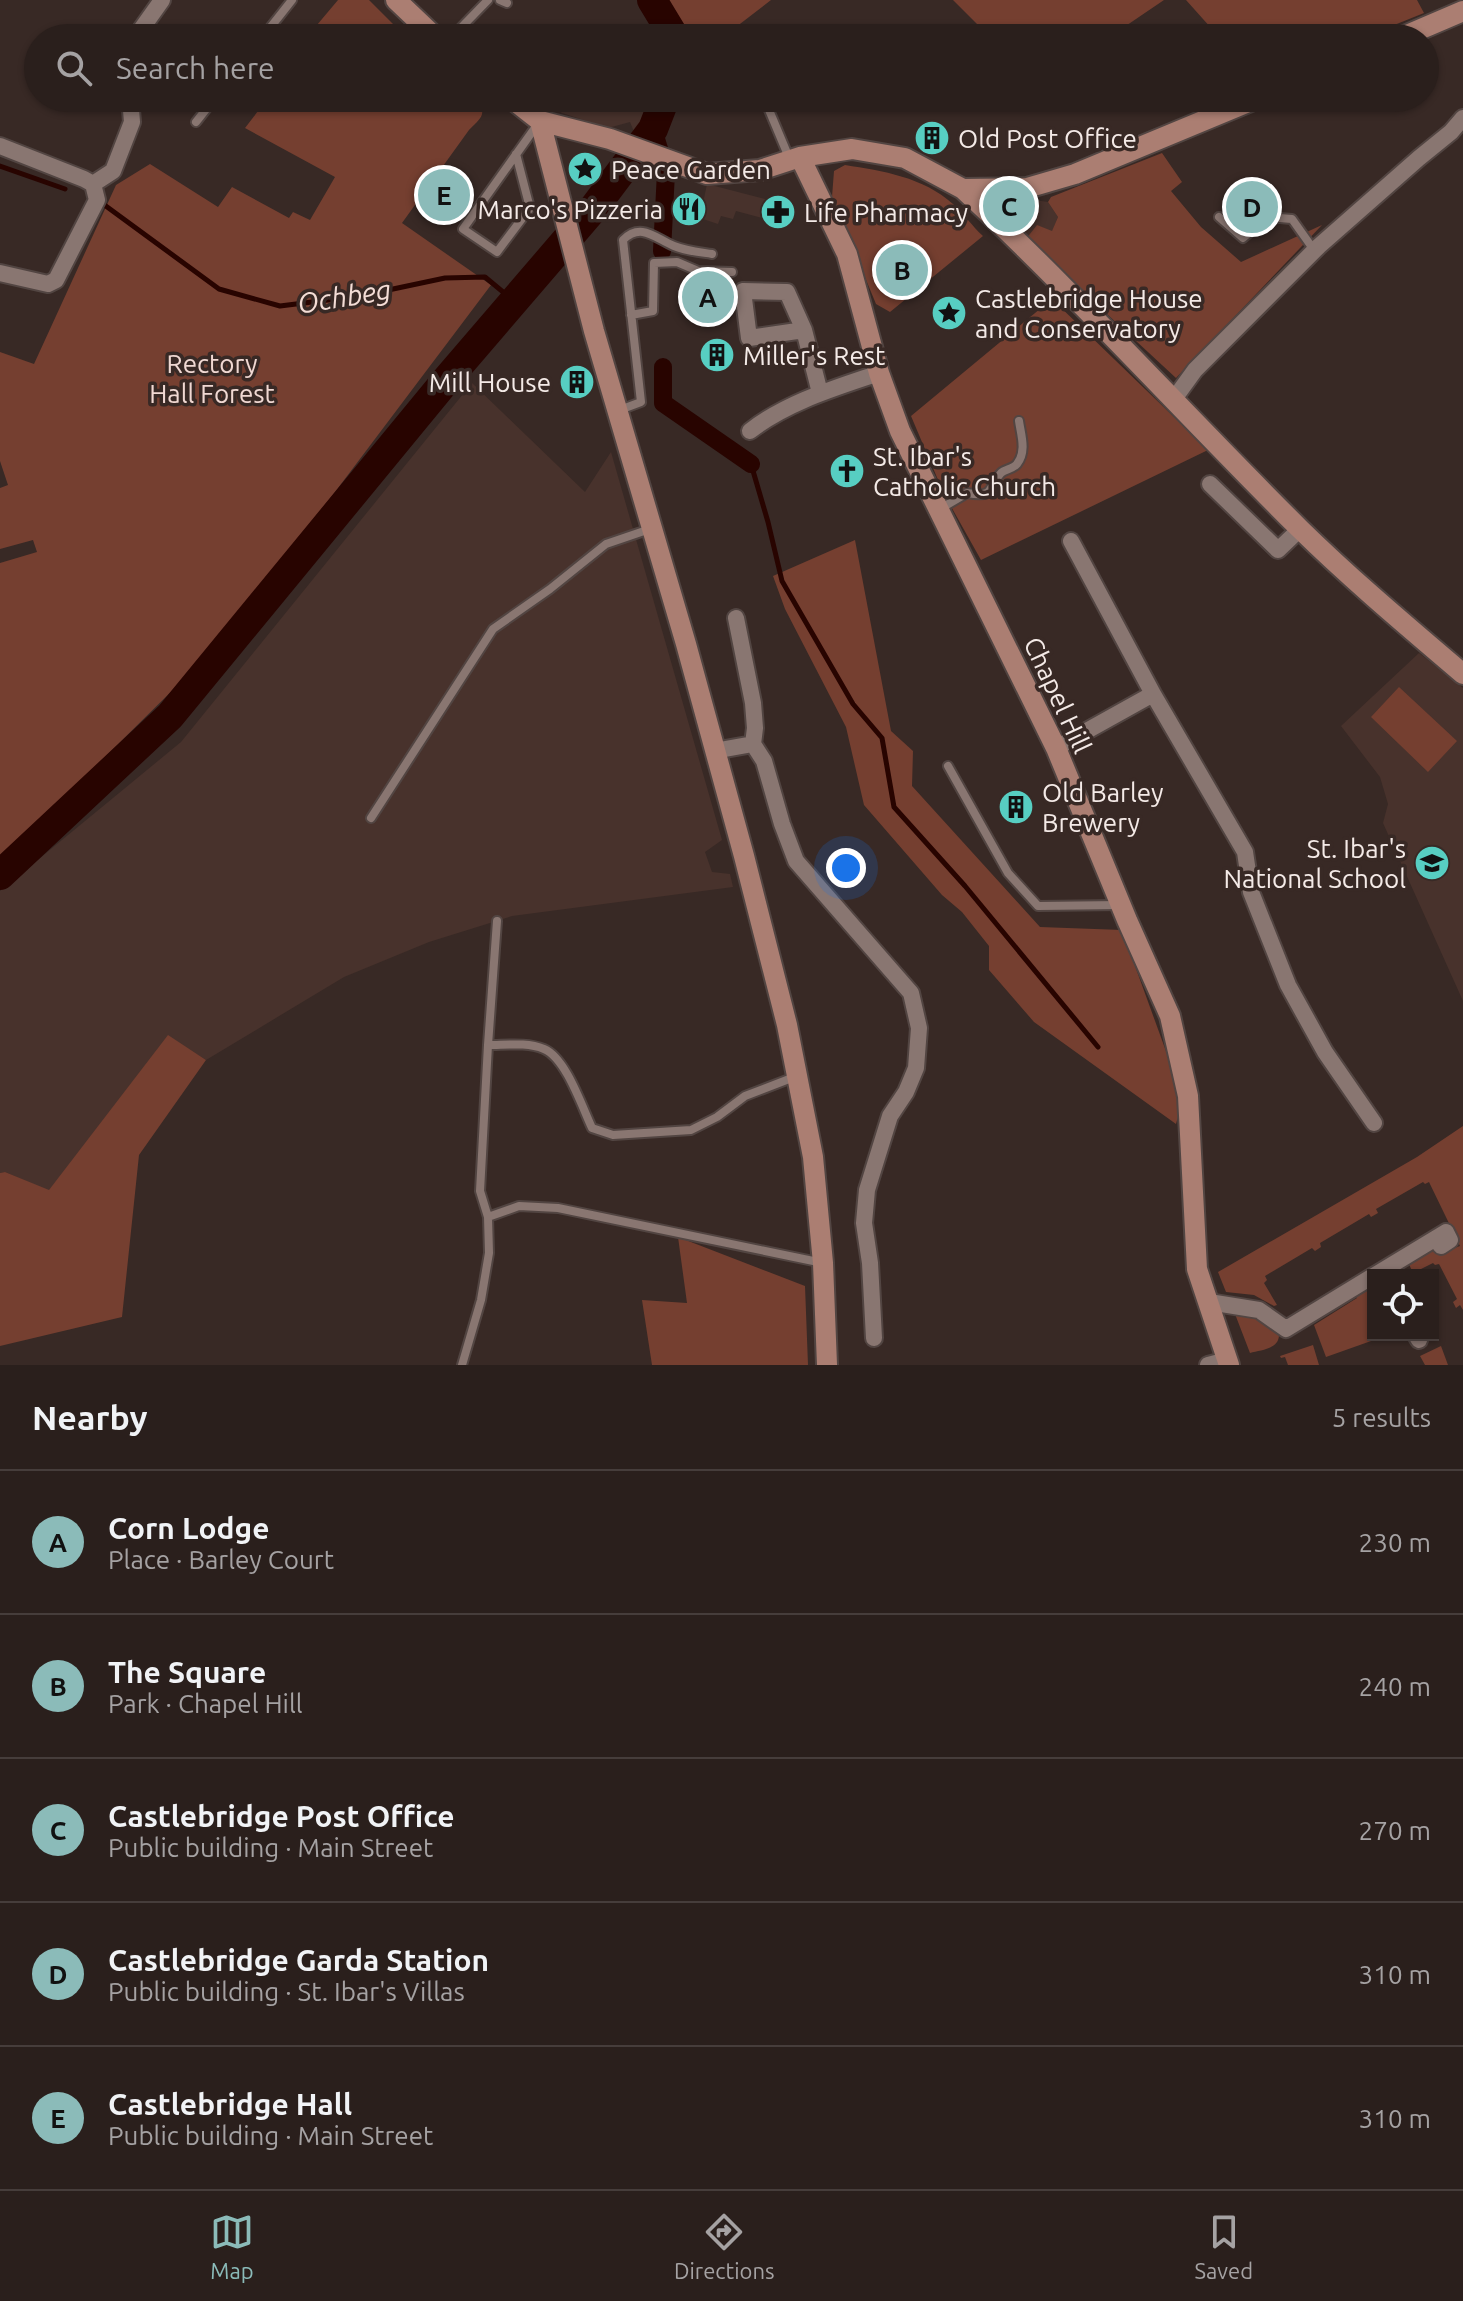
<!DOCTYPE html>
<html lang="en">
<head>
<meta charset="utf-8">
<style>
	:root { --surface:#2a1f1c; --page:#362c29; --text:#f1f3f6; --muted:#a5a2a3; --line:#463d3b; --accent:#8bbbb9 }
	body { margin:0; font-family:Ubuntu,sans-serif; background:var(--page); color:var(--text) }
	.controls { position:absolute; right:24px; bottom:24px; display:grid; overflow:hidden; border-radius:0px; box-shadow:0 2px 6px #0004 }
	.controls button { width:72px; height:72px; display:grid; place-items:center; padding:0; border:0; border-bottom:2px solid var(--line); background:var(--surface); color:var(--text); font:40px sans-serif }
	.you { position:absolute; left:846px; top:868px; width:28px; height:28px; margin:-20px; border:6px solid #fff; border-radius:50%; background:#1a73e8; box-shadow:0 0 0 12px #1a73e833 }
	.badge { display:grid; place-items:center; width:52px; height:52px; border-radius:50%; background:var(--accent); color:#111; font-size:26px; font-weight:700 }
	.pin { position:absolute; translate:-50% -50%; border:4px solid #fff; box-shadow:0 2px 8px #0006 }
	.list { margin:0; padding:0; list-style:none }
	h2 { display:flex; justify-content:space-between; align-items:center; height:104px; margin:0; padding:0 32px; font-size:34px }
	h2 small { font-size:26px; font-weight:400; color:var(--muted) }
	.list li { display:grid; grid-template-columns:52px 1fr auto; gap:24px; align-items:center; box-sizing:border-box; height:144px; padding:0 32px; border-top:2px solid var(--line) }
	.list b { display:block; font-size:30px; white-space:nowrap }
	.list p { margin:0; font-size:26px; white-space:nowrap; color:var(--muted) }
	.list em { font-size:26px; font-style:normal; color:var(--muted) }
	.icon { flex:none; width:44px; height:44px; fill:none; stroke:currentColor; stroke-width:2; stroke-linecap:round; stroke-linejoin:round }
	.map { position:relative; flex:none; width:1463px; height:1365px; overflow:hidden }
	.search { position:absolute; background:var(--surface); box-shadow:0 2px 6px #0004; left:24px; right:24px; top:24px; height:88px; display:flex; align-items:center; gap:20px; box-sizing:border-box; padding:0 28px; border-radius:44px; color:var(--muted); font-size:30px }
	.sheet { height:824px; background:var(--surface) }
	nav { display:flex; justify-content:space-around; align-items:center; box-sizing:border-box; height:112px; border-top:2px solid var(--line); background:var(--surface); font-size:22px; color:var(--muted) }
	nav a { display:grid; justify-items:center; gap:4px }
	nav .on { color:var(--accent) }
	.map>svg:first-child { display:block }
	.built { fill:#48322c }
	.green { fill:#753f30 }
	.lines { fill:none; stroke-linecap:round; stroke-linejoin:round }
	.stream { stroke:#280400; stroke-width:5 }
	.canal { stroke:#280400; stroke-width:18 }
	.river { stroke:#280400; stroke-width:30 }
	.lane-casing { stroke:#524542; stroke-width:12 }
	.street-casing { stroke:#524542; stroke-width:20 }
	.secondary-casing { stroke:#524542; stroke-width:24 }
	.lane { stroke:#897671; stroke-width:8 }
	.street { stroke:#897671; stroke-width:16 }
	.secondary { stroke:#ab7e72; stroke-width:20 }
	.labels { text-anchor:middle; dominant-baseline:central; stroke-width:7; stroke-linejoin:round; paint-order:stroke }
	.poi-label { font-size:26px; fill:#f4eae7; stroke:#382925; text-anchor:start }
	.park-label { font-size:26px; fill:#f0d8d2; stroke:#382925 }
	.street-label { font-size:26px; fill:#f4eae7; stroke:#382925 }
	.water-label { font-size:28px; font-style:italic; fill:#f4ddd6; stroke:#382925 }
</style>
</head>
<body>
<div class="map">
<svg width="1463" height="1365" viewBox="0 0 1463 1365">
	<rect width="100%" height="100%" fill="#382925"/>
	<path class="built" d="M543,98h109l-17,36 -5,-12 -22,6 -46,-15 -20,-12z
		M707,184l62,16 -3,19 -30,-8 -3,8 -12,-3 -3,8 -18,-6z
		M1015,197l33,5 10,15 -6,15 -26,7 -29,-26 12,-15 3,2z
		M472,383l113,109 26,-40 111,388 -17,12 7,20 18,2 3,13 -221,29 -83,26 -85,35 -138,83 -38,-24 -119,155 -44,-19 -5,1v-282l181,-149z
		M1419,653l44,35v313l-80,-178 5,-19 -8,-27 -39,-51z"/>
	<path class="green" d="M338,0h31l38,38h-101z
		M655,0h116l-35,27 -24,8h-22l-5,3h-10z
		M953,0h211l-56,38h-117z
		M1186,0h231l7,13 -62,25h-142z
		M268,98h205c16,15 9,19 -4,32l-67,93 89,62 -156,207 -136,172 -199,197v-298l37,-11 -4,-12 -33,9v-61l8,-3 -8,-24v-109l34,12 82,-179 34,-21 68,43 14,-20 57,31 4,-6 17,8 25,-43 -90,-49z
		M1162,153l20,29 -11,9 30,36 40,35 81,-37 -146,153 -150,-139 11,-14 15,6 6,-14 -10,-15 3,-5z
		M845,165c38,6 78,12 108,39 11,10 19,22 30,32l-93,76 -14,-8 -44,-107 2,-26z
		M1052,299l156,151 -227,110 -37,-66 -33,-78z
		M855,540l36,191 22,20 -1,35 128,141 82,3 61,168 -7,26 -142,-102 -45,-52v-24l-27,-34 -20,-17 -78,-90 -18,-78 -61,-118 -12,-33z
		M1399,687l58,54 -29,31 -57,-55z
		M168,1035l38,25 -67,95 -17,162 -122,29v-173l5,-1 44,18z
		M1463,1126v184l-3,-5 -4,3 -3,-6 4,-3 -18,-35 -4,1 -2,-2 -20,10 -5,-11 26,-16 9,6 17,-6 -31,-64 -4,2 -2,-2 -47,27 2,4 -7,4 -2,-3 -49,29 1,4 -6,4 -3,-3 -47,28 2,4 -3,3 13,22 -3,1 -20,-11 -28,-3 -8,-20 199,-115z
		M678,1237l127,49 3,79h-156l-10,-65 45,3z
		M1373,1284v51h15l-62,22 -12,-32 43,-27 -2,-4z
		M1235,1314l23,4 21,17c0,14 -18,15 -29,18z
		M1313,1345l6,20h-31l-3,-8 -4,1 -1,-2z
		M1441,1346l7,19h-23l-5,-9z"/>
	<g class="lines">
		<path class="stream" d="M0,166l65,23
			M99,201l120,88 61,17 80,-10 85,-18 40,-1 30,25
			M751,464l17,58 14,59 71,123 29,34 12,69 71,79 133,161"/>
		<path class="canal" d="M653,129l13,43 -4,79
			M663,367v36l88,61"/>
		<path class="river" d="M652,0l23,38
			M0,875l170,-159 278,-338 145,-169 60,-80 12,-31"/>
		<defs>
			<path id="lane" d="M500,0l7,3
				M262,38l30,-38
				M451,38l37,-38
				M764,98l26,62
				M196,122l19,-24
				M516,154l14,54 -33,44 -34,-23 74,-104
				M1219,217l24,21 25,-21 24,2 22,31
				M631,315l22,-4 1,-48 23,-1 21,9 34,1
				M617,411l24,-9 -18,-162c18,-18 32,-2 51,6 12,5 25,6 38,8
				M940,509l27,-16c30,5 19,-5 34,-20 4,-4 12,-4 16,-9 10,-13 4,-29 2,-43
				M948,766l60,107 30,33 82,-1
				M371,818l122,-189 57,-40 56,-45 44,-15
				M488,1045l9,-124
				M488,1217l31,-11 39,2 265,55
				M462,1365l19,-65 8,-47 -1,-36 -8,-26 8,-146c18,0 39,-3 56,4 22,9 38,58 48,79l21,7 78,-5 26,-13 28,-21 52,-20"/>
			<path id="street" d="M135,38l27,-38
				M0,146l84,33 9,5 4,16 -41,80 -8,4 -48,-11
				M93,184l20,-13 19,-49 -2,-24
				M804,330l-55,8 -6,-47 44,1 17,38 16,63
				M1174,399l21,-29 124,-124 100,-88 32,-26 12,-14
				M750,431c37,-29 85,-43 129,-58
				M1210,484l68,66 22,-21
				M1071,541l82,153 92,158 6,40 37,93 37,67 49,71
				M736,618l17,85 2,25 -2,16 11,17 18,63 14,37 115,132 8,35 -3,40 -10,24 -16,24 -23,74 -3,33 6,40 4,75
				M1056,748l97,-54
				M714,751l39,-7
				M1375,1275l71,-43 4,8 -9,6 -5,-7
				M1209,1302l50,8 27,19 87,-53
				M1416,1335l3,5
				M1208,1365l19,-5"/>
			<path id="secondary" d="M396,0l40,38
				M1400,38l63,-27
				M511,98l29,23 54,210 92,313 58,212 43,169 26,132 10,106 4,102
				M540,121l70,18 97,35 53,-4 40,-13 52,-8 53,9 58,31 64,-1 48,-14 183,-76
				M800,157l47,97 32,119 21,58 156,317 71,172 43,96 18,80 9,173 32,96
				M963,189c117,109 224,228 337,340 52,51 108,98 163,145"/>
		</defs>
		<use href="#lane" class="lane-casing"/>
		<use href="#street" class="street-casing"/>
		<use href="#secondary" class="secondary-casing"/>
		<use href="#lane" class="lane"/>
		<use href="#street" class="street"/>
		<use href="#secondary" class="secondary"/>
	</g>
	<defs>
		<symbol id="building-disc" viewBox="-11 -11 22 22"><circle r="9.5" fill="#57cec2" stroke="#382925"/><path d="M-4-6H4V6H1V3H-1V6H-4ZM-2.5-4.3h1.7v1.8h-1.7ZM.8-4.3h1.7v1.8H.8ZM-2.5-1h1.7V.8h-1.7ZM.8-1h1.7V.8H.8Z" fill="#111"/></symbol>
		<symbol id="sight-disc" viewBox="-11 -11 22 22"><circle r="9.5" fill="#57cec2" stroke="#382925"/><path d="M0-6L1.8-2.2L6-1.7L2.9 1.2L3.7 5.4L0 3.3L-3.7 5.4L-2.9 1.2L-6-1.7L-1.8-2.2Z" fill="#111"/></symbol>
		<symbol id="restaurant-disc" viewBox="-11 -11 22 22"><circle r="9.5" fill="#57cec2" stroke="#382925"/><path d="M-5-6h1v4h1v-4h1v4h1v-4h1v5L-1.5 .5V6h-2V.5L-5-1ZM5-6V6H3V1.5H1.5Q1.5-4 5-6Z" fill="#111"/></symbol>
		<symbol id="pharmacy-disc" viewBox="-11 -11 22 22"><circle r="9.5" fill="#57cec2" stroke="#382925"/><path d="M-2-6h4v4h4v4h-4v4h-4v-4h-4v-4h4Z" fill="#111"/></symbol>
		<symbol id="church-disc" viewBox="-11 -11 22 22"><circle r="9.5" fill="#57cec2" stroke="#382925"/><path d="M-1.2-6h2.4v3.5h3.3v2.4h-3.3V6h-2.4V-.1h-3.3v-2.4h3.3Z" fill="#111"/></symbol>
		<symbol id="school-disc" viewBox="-11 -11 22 22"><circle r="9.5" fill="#57cec2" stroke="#382925"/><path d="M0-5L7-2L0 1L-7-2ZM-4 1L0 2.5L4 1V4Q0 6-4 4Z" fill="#111"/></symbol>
	</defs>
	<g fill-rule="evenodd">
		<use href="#building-disc" x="912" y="118" width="40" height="40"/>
		<use href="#sight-disc" x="565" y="149" width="40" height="40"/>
		<use href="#restaurant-disc" x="669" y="189" width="40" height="40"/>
		<use href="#pharmacy-disc" x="758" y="192" width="40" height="40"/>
		<use href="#sight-disc" x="929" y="293" width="40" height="40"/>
		<use href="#building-disc" x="697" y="335" width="40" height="40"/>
		<use href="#building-disc" x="557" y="362" width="40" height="40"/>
		<use href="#church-disc" x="827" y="451" width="40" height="40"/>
		<use href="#building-disc" x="996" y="787" width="40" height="40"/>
		<use href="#school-disc" x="1412" y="843" width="40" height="40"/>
	</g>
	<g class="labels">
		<g class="poi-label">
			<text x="958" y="138">Old Post Office</text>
			<text x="611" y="169">Peace Garden</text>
			<text x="663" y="209" text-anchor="end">Marco's Pizzeria</text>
			<text x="804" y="212">Life Pharmacy</text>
			<text x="975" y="298">Castlebridge House<tspan x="975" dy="30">and Conservatory</tspan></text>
			<text x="743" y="355">Miller's Rest</text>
			<text x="551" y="382" text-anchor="end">Mill House</text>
			<text x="873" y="456">St. Ibar's<tspan x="873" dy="30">Catholic Church</tspan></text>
			<text x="1042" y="792">Old Barley<tspan x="1042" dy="30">Brewery</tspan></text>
			<text x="1406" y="848" text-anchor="end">St. Ibar's<tspan x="1406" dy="30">National School</tspan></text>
		</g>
		<g class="park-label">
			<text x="212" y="363">Rectory<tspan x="212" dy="30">Hall Forest</tspan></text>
		</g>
		<g class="street-label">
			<text transform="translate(1058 695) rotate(65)">Chapel Hill</text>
		</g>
		<g class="water-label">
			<text transform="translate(344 296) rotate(-9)">Ochbeg</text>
		</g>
	</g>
</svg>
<div class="controls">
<button><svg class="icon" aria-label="locate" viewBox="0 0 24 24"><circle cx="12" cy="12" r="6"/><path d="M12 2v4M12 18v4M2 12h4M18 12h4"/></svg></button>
</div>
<div class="you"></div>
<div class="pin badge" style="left:708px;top:297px">A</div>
<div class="pin badge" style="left:902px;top:270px">B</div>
<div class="pin badge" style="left:1009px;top:206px">C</div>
<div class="pin badge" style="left:1252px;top:207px">D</div>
<div class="pin badge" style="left:444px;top:195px">E</div>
<div class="search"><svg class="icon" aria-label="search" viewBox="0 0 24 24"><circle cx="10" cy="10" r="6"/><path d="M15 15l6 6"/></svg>Search here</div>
</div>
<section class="sheet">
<h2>Nearby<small>5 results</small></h2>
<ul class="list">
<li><span class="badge">A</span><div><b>Corn Lodge</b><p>Place · Barley Court</p></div><em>230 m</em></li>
<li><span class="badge">B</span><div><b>The Square</b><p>Park · Chapel Hill</p></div><em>240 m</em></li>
<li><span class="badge">C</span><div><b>Castlebridge Post Office</b><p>Public building · Main Street</p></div><em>270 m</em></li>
<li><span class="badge">D</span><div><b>Castlebridge Garda Station</b><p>Public building · St. Ibar's Villas</p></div><em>310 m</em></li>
<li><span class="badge">E</span><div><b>Castlebridge Hall</b><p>Public building · Main Street</p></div><em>310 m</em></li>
</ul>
</section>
<nav>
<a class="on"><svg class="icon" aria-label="map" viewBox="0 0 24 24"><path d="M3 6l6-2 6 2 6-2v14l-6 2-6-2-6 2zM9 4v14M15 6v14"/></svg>Map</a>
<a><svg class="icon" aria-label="directions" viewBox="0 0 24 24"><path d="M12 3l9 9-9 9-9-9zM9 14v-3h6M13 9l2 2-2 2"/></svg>Directions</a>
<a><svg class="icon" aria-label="saved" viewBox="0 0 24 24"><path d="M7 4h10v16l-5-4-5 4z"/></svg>Saved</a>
</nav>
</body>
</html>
